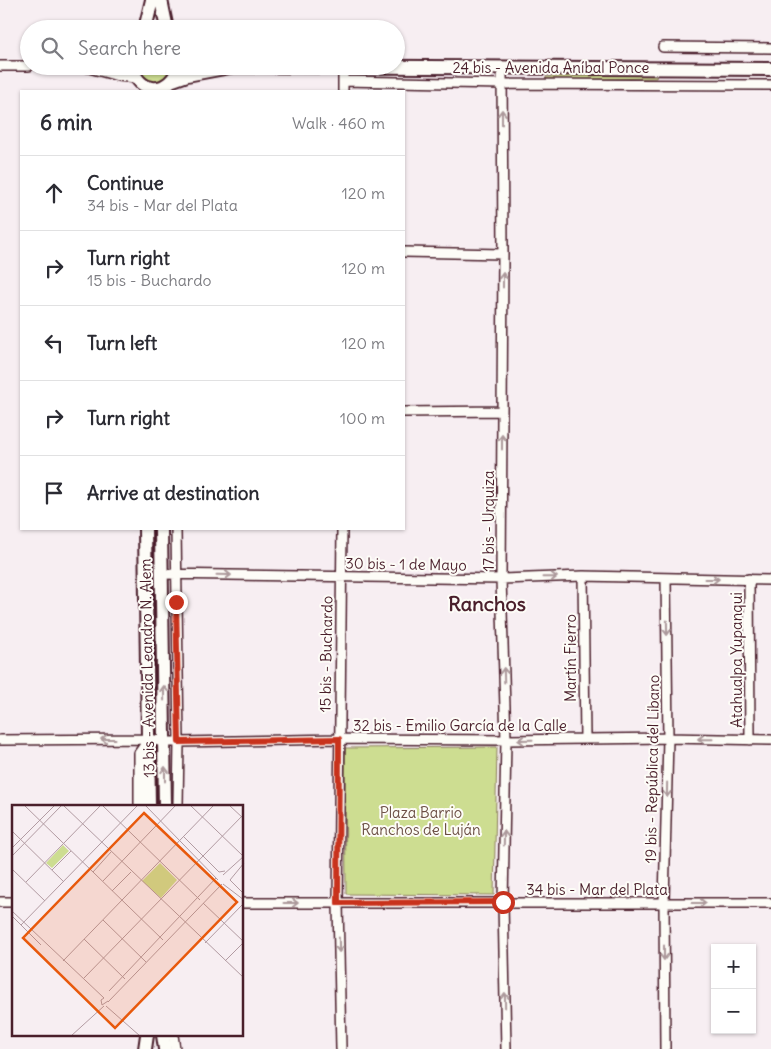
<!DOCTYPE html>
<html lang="en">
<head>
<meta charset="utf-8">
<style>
	:root { --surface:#fff; --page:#f2f2f3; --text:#2b2b33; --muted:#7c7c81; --line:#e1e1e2 }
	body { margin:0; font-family:Delius,sans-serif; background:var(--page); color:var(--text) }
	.controls { position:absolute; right:15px; bottom:15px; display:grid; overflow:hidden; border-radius:0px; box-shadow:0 1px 4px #0004 }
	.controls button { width:45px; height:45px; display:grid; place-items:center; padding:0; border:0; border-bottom:1px solid var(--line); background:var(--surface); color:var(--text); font:25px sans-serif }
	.stop { position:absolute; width:15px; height:15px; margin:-11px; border:4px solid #c8321e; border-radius:50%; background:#fff }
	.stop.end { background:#c8321e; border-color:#fff; box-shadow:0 1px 5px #0008 }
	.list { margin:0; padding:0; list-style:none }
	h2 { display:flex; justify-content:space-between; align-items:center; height:65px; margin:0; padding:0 20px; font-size:21px }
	h2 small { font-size:16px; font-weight:400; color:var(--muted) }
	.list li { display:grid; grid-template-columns:32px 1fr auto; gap:15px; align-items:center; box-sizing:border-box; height:75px; padding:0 20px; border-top:1px solid var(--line) }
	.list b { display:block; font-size:19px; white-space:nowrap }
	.list p { margin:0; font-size:16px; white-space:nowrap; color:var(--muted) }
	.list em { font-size:16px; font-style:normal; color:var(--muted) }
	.icon { flex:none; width:28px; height:28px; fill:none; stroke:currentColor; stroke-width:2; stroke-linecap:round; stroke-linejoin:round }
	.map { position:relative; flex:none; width:771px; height:1049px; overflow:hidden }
	.search { position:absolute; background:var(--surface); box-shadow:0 1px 4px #0004; left:20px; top:20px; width:385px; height:55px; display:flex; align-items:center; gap:12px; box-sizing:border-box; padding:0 18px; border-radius:28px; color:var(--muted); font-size:19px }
	.panel { position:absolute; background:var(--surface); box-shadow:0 1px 4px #0004; left:20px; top:90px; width:385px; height:440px; border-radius:0px }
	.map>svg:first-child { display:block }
	.green { fill:#cddd91; stroke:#8c7e5e }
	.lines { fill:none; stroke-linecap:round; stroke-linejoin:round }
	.street-casing { stroke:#4a1f2b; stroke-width:12 }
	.secondary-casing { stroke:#4a1f2b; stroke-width:16 }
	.street { stroke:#fdfcf7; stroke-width:9 }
	.secondary { stroke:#fdfcf7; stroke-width:12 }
	.oneway { stroke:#ac999b }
	.route { stroke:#c8321e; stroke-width:6 }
	.labels { text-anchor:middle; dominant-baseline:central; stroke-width:4; stroke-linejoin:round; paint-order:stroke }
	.street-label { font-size:15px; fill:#4a1f2b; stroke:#fdfcf7 }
	.park-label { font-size:15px; fill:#6b4e44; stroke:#fdfcf7 }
	.district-label { font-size:20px; font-weight:bold; fill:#4a1f2b; stroke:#fdfcf7 }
	.inset-road { fill:none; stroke:#b29ba2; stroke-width:1 }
	.view { fill:#e8590c; fill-opacity:0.15; stroke:#e8590c; stroke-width:2.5 }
	.inset-edge { fill:none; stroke:#4a1f2b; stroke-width:2.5 }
</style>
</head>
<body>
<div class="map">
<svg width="771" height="1049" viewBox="0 0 771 1049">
	<rect width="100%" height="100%" fill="#f7eef2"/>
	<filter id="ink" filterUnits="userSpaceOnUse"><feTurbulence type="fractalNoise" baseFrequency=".02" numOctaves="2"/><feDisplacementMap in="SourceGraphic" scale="10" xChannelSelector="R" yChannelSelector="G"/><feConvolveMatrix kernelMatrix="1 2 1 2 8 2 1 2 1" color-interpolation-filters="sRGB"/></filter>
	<g filter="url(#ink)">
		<path class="green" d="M137,66h37l-2,8 -16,10 -11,-3z
			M657,74l-1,4 -110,2v-3z
			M151,529h5l4,204h-3v-37l-3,-13z
			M497,747l-3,148 -148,-1 -1,-146z"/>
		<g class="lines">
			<defs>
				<path id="street" d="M663,47l108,1
					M0,66h29
					M82,66l36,10 18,2
					M343,68v13l159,3 269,1
					M502,68l1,186 -2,325 5,161 -3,163 3,146
					M343,91v-10
					M404,252l99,2
					M404,412l98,-1
					M176,529l3,213 -1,64
					M161,574l340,5 82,-3 188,4
					M583,576l2,163
					M749,579l1,161
					M0,740l149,-1 16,3h14l160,-3 167,1 162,-2 103,2
					M139,806v-53l10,-14
					M0,902h14
					M242,903h529
					M173,1035l2,14
					M341,1049l-3,-146 4,-374
					M665,1049l-1,-146 4,-165 -2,-159"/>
				<path id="secondary" d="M161,0l6,29
					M145,29l7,-29
					M132,66c6,30 39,29 47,0
					M173,80l14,-5 48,-9 536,3
					M145,529l4,277
					M161,529l4,277
					M163,1035l2,14
					M145,1049l2,-14"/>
			</defs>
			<use href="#street" class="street-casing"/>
			<use href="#secondary" class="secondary-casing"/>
			<use href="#street" class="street"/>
			<use href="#secondary" class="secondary"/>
		</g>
		<defs><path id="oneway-shaft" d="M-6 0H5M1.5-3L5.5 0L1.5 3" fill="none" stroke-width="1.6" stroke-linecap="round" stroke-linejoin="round" transform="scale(1.25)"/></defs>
		<g class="oneway">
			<use href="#oneway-shaft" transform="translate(502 117) rotate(-90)"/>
			<use href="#oneway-shaft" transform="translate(503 280) rotate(-90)"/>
			<use href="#oneway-shaft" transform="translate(502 442) rotate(-90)"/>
			<use href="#oneway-shaft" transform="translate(224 575) rotate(1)"/>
			<use href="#oneway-shaft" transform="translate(550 577) rotate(-1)"/>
			<use href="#oneway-shaft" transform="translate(712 579)"/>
			<use href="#oneway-shaft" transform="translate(667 628) rotate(89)"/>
			<use href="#oneway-shaft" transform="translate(504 675) rotate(-92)"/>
			<use href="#oneway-shaft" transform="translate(164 693) rotate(-91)"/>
			<use href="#oneway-shaft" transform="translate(108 739) rotate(180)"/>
			<use href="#oneway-shaft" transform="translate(705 739) rotate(-179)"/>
			<use href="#oneway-shaft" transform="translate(525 740) rotate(179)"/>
			<use href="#oneway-shaft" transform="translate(165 774) rotate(-90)"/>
			<use href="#oneway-shaft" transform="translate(667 790) rotate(91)"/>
			<use href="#oneway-shaft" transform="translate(504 838) rotate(-89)"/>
			<use href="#oneway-shaft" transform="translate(291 903)"/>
			<use href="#oneway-shaft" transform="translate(699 903)"/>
			<use href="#oneway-shaft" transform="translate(339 945) rotate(89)"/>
			<use href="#oneway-shaft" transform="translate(664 953) rotate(90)"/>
			<use href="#oneway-shaft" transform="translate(505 1000) rotate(-91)"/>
		</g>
	</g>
	<g class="lines" filter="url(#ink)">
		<path class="route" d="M176,602l3,140 160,-3 -1,164 165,-1"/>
	</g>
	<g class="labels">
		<g class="street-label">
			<text x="551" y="67">24 bis - Avenida Aníbal Ponce</text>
			<text transform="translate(488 521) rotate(-90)">17 bis - Urquiza</text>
			<text transform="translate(406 564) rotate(1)">30 bis - 1 de Mayo</text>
			<text transform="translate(326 654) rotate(-89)">15 bis - Buchardo</text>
			<text transform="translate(570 658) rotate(-90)">Martín Fierro</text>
			<text transform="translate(736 660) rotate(-90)">Atahualpa Yupanqui</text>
			<text transform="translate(147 668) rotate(-91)">13 bis - Avenida Leandro N. Alem</text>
			<text x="460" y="725">32 bis - Emilio García de la Calle</text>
			<text transform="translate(652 769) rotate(-89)">19 bis - República del Líbano</text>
			<text x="597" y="889">34 bis - Mar del Plata</text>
		</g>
		<g class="park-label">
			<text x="421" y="812">Plaza Barrio<tspan x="421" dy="17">Ranchos de Luján</tspan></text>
		</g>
		<g class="district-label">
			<text x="487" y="603">Ranchos</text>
		</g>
	</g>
	<g transform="translate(12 805)">
		<rect width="231" height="231" fill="#f7eef2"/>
		<path d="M51,40l6,6 -17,17 -6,-5zM148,58l17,17 -16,18 -19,-17z" fill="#cddd91"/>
		<path class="inset-road" d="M12,0l139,135M51,0l181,173M90,0l98,95M133,0l73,75M178,0l52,50M217,0l15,14M0,26l52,51M171,31l36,36 6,-1M0,43l43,-43M0,51l50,-51M232,58l-14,17 14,14M0,64l33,32M40,65l19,-19M81,67l18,-20M211,70l21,-19M91,76l73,-76M14,77l75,-77M211,79l21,16M100,86l19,-19M191,98l41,39M0,106l92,87M0,111l29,29M91,115l43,42M9,120l117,-120M72,134l41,40M193,138l39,-40M51,156l151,-156M213,156l19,-19M72,173l160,-164M97,186l107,-113M92,193l-3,2 1,5 6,-4M96,197l114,-118M94,201l34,30M59,231l33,-30"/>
		<path class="view" d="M132,8l93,89 -122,126 -92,-90z"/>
		<rect width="231" height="231" class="inset-edge"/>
	</g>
</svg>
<div class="controls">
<button>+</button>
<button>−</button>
</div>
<div class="stop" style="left:503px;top:902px"></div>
<div class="stop end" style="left:176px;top:602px"></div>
<div class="search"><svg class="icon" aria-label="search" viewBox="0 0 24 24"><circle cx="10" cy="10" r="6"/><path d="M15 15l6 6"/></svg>Search here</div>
<section class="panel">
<h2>6 min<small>Walk · 460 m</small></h2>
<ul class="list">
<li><svg class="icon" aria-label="ahead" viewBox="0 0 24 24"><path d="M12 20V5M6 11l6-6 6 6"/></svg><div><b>Continue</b><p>34 bis - Mar del Plata</p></div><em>120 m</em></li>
<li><svg class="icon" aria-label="right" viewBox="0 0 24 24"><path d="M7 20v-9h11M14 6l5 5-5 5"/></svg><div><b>Turn right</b><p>15 bis - Buchardo</p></div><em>120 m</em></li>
<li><svg class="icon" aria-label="left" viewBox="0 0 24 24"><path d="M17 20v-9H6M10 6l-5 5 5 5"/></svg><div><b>Turn left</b></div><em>120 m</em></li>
<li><svg class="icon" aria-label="right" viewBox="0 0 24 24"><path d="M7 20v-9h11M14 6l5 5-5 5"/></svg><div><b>Turn right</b></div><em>100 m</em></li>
<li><svg class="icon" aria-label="arrive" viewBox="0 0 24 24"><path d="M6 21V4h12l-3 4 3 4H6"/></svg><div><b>Arrive at destination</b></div></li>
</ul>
</section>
</div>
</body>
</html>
